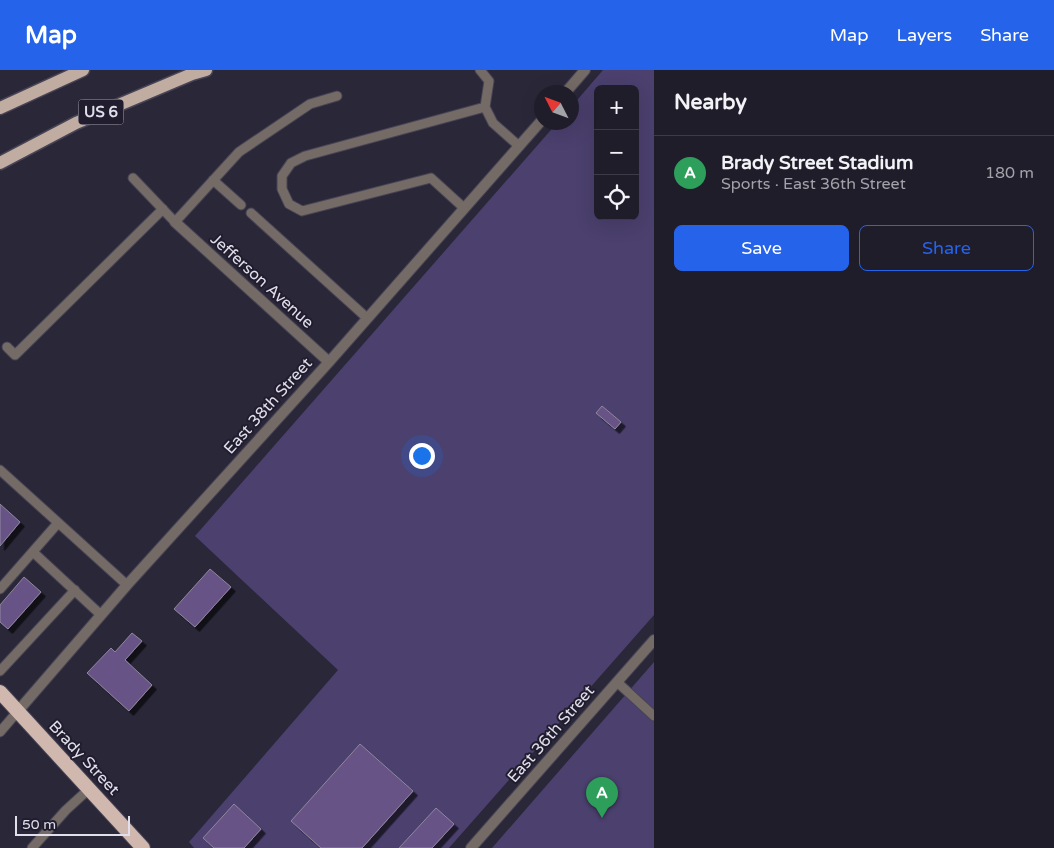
<!DOCTYPE html>
<html lang="en">
<head>
<meta charset="utf-8">
<style>
	:root { --surface:#201d2b; --page:#282633; --text:#f1f3f6; --muted:#a2a2a9; --line:#3d3b47; --accent:#2563eb }
	body { margin:0; font-family:"Varela Round",sans-serif; background:var(--page); color:var(--text) }
	.controls { position:absolute; right:15px; top:15px; display:grid; overflow:hidden; border-radius:8px; box-shadow:0 5px 20px #0002 }
	.controls button { width:45px; height:45px; display:grid; place-items:center; padding:0; border:0; border-bottom:1px solid var(--line); background:var(--surface); color:var(--text); font:25px sans-serif }
	.compass { position:absolute; left:534px; top:15px; width:45px; height:45px; border-radius:50%; background:var(--surface); box-shadow:0 5px 20px #0002; rotate:312deg }
	.scale { position:absolute; left:15px; bottom:12px; width:115px; box-sizing:border-box; padding-left:5px; border:2px solid #e1dfeb; border-top:0; font-size:14px; line-height:18px; white-space:nowrap; color:#e1dfeb; -webkit-text-stroke:4px #211d2f; paint-order:stroke }
	.you { position:absolute; left:421px; top:385px; width:18px; height:18px; margin:-12px; border:4px solid #fff; border-radius:50%; background:#1a73e8; box-shadow:0 0 0 8px #1a73e833 }
	.badge { display:grid; place-items:center; width:32px; height:32px; border-radius:50%; background:var(--accent); color:#fff; font-size:16px; font-weight:700 }
	.pin { position:absolute; translate:-50% -41px; filter:drop-shadow(0 1px 2px #0008) }
	.pin::after { content:''; position:absolute; top:26px; width:18px; height:15px; background:inherit; clip-path:polygon(0 0,100% 0,50% 100%) }
	.list { margin:0; padding:0; list-style:none }
	h2 { display:flex; justify-content:space-between; align-items:center; height:65px; margin:0; padding:0 20px; font-size:21px }
	h2 small { font-size:16px; font-weight:400; color:var(--muted) }
	.list li { display:grid; grid-template-columns:32px 1fr auto; gap:15px; align-items:center; box-sizing:border-box; height:75px; padding:0 20px; border-top:1px solid var(--line) }
	.list b { display:block; font-size:19px; white-space:nowrap }
	.list p { margin:0; font-size:16px; white-space:nowrap; color:var(--muted) }
	.list em { font-size:16px; font-style:normal; color:var(--muted) }
	.actions { display:flex; gap:10px; padding:15px 20px }
	.actions a { flex:1; padding:11px 0; border:1px solid var(--accent); border-radius:8px; text-align:center; font-size:18px; color:var(--accent) }
	.actions .main { background:var(--accent); color:#fff }
	.icon { flex:none; width:28px; height:28px; fill:none; stroke:currentColor; stroke-width:2; stroke-linecap:round; stroke-linejoin:round }
	.map { position:relative; flex:none; width:654px; height:778px; overflow:hidden }
	header { display:flex; align-items:center; gap:30px; box-sizing:border-box; height:70px; padding:0 25px; background:var(--accent); color:#fff }
	header strong { font-size:24px }
	nav { display:flex; gap:28px; margin-inline-start:auto; font-size:18px }
	main { display:flex }
	aside { flex:1; background:var(--surface) }
	.map>svg:first-child { display:block }
	.green { fill:#4b406e; fill-rule:evenodd }
	.building { fill:#675386; stroke:#8f879d; filter:url(#shadow) }
	.lines { fill:none; stroke-linecap:round; stroke-linejoin:round }
	.service-casing { stroke:#474455; stroke-width:11 }
	.minor-casing { stroke:#474455; stroke-width:12 }
	.tertiary-casing { stroke:#474455; stroke-width:12 }
	.primary-casing { stroke:#474455; stroke-width:15 }
	.trunk-casing { stroke:#474455; stroke-width:16 }
	.service { stroke:#756b66; stroke-width:9 }
	.minor { stroke:#756b66; stroke-width:10 }
	.tertiary { stroke:#756b66; stroke-width:10 }
	.primary { stroke:#c1aca2; stroke-width:12 }
	.trunk { stroke:#d0b8ae; stroke-width:14 }
	.labels { text-anchor:middle; dominant-baseline:central; stroke-width:4; stroke-linejoin:round; paint-order:stroke }
	.shield { fill:#211d2f; stroke:#a7a5b3; stroke-width:1 }
	.shield-label { font-size:15px; font-weight:bold; fill:#e1dfeb }
	.street-label { font-size:16px; fill:#e1dfeb; stroke:#211d2f }
</style>
</head>
<body>
<header>
<strong>Map</strong>
<nav><a>Map</a><a>Layers</a><a>Share</a></nav>
</header>
<main>
<div class="map">
<svg width="654" height="778" viewBox="0 0 654 778">
	<defs>
		<filter id="shadow"><feDropShadow dx="4.5" dy="4.5" stdDeviation="0" flood-color="#0009"/></filter>
	</defs>
	<rect width="100%" height="100%" fill="#2a2739"/>
	<path class="green" d="M603,0h51v545l-205,233h-255l-5,-6 149,-172 -143,-134 362,-413 15,-1v-16zM598,19h37v127h-37z
		M654,592v186h-162z"/>
	<path class="building" d="M602,336l19,16 -6,7 -19,-16z
		M0,434l20,18 -20,24z
		M210,499l21,18 -36,40 -21,-18z
		M24,507l17,15 -33,37 -8,-7v-17z
		M132,563l10,8 -17,19 27,25 -23,26 -42,-38 24,-25 4,4z
		M360,674l53,47 -51,57h-41l-30,-27z
		M234,734l27,25 -17,19h-30l-11,-10z
		M436,738l18,16 -22,24h-33z"/>
	<g class="lines">
		<defs>
			<path id="service" d="M480,0l9,11 -4,26 8,16 26,23
				M133,108l42,44 64,-70 71,-48 27,-8
				M213,110l28,25
				M464,138l-33,-30 -129,33 -13,-7 -7,-15v-13l9,-13 14,-7 180,-49
				M251,143l116,105
				M7,277l8,8 148,-146
				M0,400l127,115
				M33,482l68,63
				M0,519l58,-66
				M0,601l75,-81
				M617,612l37,34
				M0,662l18,-21
				M32,778l34,-38 23,-21"/>
			<path id="minor" d="M566,22l19,-22
				M175,152l154,140
				M18,641l109,-126 202,-223 213,-242"/>
			<path id="tertiary" d="M471,778l183,-208"/>
			<path id="primary" d="M0,38l83,-38
				M0,93l76,-40 116,-49 14,-4"/>
			<path id="trunk" d="M0,622l143,156"/>
		</defs>
		<use href="#service" class="service-casing"/>
		<use href="#minor" class="minor-casing"/>
		<use href="#tertiary" class="tertiary-casing"/>
		<use href="#primary" class="primary-casing"/>
		<use href="#trunk" class="trunk-casing"/>
		<use href="#service" class="service"/>
		<use href="#minor" class="minor"/>
		<use href="#tertiary" class="tertiary"/>
		<use href="#primary" class="primary"/>
		<use href="#trunk" class="trunk"/>
	</g>
	<g class="labels">
		<rect class="shield" x="78.5" y="29.5" width="45" height="25" rx="4"/>
		<g class="shield-label">
			<text x="101" y="42">US 6</text>
		</g>
		<g class="street-label">
			<text transform="translate(262 211) rotate(42)">Jefferson Avenue</text>
			<text transform="translate(268 336) rotate(-48)">East 38th Street</text>
			<text transform="translate(551 664) rotate(-49)">East 36th Street</text>
			<text transform="translate(84 688) rotate(47)">Brady Street</text>
		</g>
	</g>
</svg>
<div class="controls">
<button>+</button>
<button>−</button>
<button><svg class="icon" aria-label="locate" viewBox="0 0 24 24"><circle cx="12" cy="12" r="6"/><path d="M12 2v4M12 18v4M2 12h4M18 12h4"/></svg></button>
</div>
<svg class="compass" viewBox="-18 -18 36 36"><path d="M0-13l5 13h-10z" fill="#e53935"/><path d="M0 13l5-13h-10z" fill="#a2a2a9"/></svg>
<div class="scale">50 m</div>
<div class="you"></div>
<div class="pin badge" style="left:602px;top:748px;background:#2e9e5b">A</div>
</div>
<aside>
<h2>Nearby<small></small></h2>
<ul class="list">
<li><span class="badge" style="background:#2e9e5b">A</span><div><b>Brady Street Stadium</b><p>Sports · East 36th Street</p></div><em>180 m</em></li>
</ul>
<div class="actions"><a class="main">Save</a><a>Share</a></div>
</aside>
</main>
</body>
</html>
